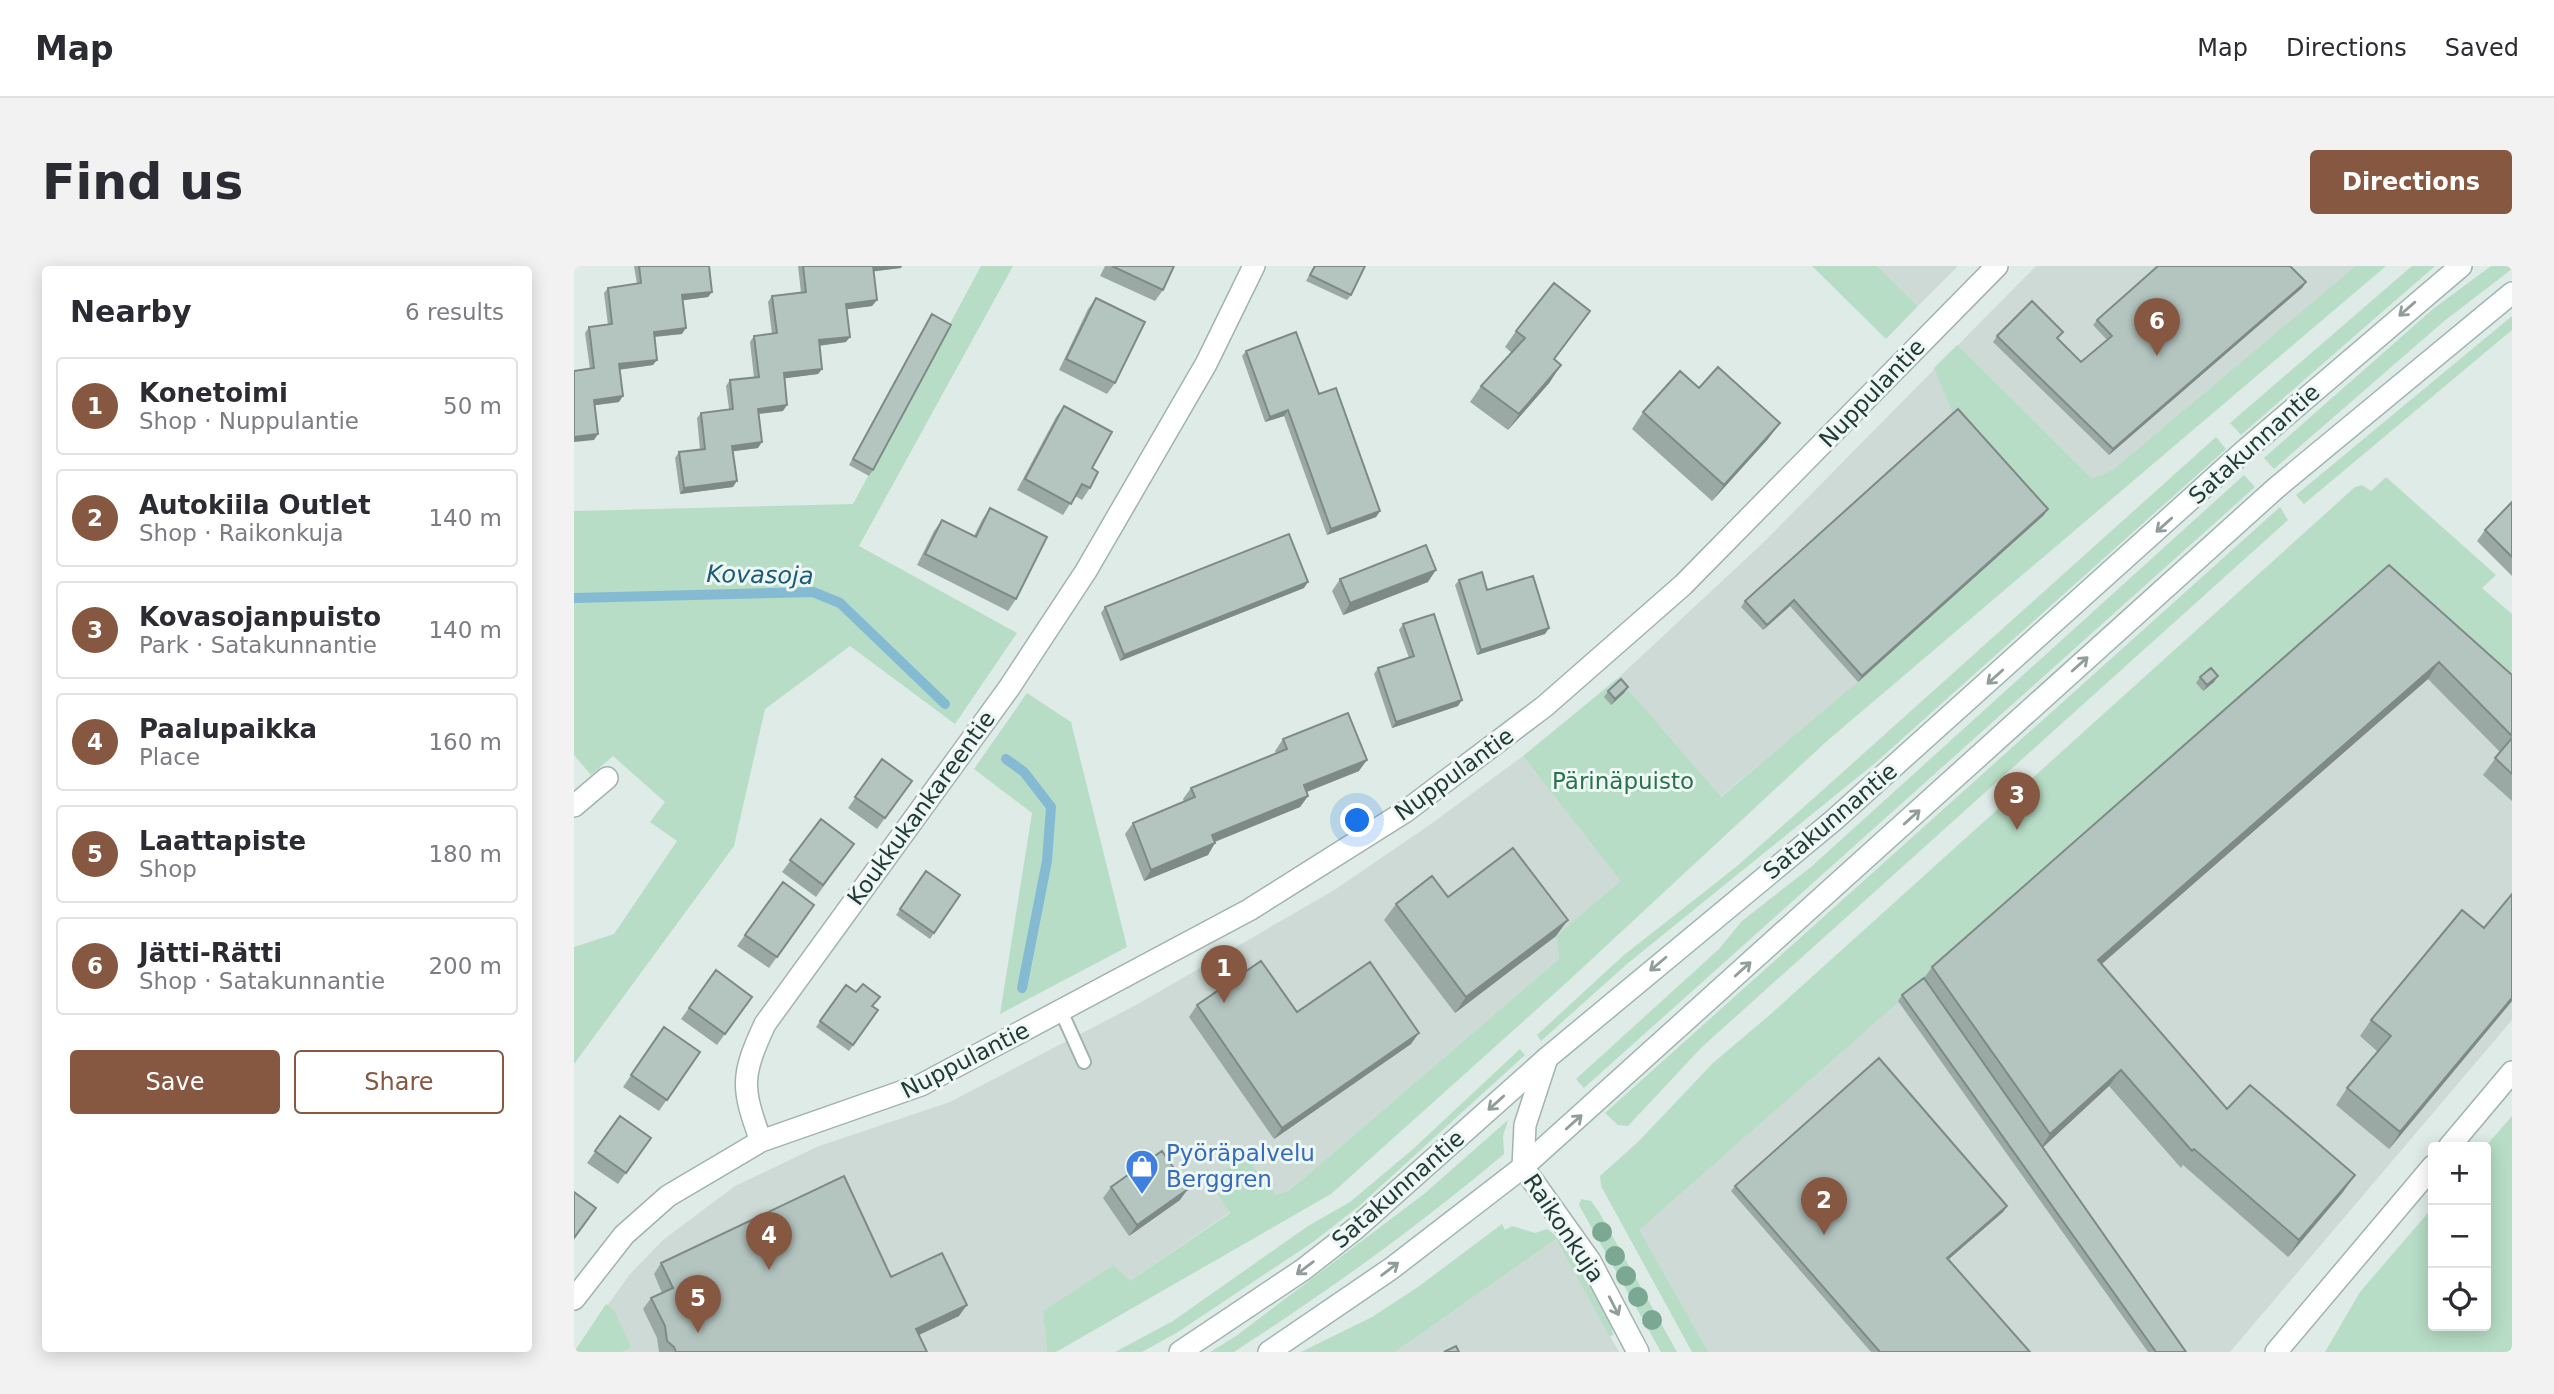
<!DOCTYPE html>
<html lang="en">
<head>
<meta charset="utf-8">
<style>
	:root { --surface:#fff; --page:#f2f2f3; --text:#2b2b33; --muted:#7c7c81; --line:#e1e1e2; --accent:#865841 }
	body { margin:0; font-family:"DejaVu Sans",sans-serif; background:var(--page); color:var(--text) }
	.controls { position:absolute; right:21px; bottom:21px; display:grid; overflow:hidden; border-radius:7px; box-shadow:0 4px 18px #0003 }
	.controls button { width:63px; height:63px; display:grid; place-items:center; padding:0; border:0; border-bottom:2px solid var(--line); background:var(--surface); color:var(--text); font:35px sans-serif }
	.you { position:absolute; left:784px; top:555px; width:24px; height:24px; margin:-18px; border:5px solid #fff; border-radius:50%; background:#1a73e8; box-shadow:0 0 0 10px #1a73e833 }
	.badge { display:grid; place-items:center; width:46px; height:46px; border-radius:50%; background:var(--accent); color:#fff; font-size:23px; font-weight:700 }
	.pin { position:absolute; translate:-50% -58px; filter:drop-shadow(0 2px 4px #0008) }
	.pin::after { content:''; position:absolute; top:37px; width:24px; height:21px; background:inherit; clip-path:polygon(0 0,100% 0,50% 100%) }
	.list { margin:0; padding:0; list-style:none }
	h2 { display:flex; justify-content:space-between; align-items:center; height:91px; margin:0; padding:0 28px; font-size:30px }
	h2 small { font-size:23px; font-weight:400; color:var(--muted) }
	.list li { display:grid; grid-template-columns:46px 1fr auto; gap:21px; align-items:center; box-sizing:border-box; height:98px; margin:0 14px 14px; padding:0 14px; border:2px solid var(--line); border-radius:7px }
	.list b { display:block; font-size:26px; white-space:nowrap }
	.list p { margin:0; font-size:23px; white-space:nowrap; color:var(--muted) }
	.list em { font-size:23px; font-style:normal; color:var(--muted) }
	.actions { display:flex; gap:14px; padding:21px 28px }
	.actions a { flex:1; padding:16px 0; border:2px solid var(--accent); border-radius:7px; text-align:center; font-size:24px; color:var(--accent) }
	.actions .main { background:var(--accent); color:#fff }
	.icon { flex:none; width:38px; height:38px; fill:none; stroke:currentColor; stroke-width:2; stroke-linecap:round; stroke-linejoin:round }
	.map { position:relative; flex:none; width:1938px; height:1086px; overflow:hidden; border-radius:7px }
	header { display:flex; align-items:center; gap:42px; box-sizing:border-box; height:98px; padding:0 35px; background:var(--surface); border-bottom:2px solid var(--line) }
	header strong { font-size:33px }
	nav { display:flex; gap:38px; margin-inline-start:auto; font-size:24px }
	.intro { display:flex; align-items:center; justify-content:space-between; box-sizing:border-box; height:168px; padding:0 42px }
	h1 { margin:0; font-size:49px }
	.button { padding:18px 32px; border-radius:7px; background:var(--accent); color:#fff; font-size:24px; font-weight:700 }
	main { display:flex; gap:42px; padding:0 42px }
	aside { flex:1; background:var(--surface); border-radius:7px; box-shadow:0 4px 18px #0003 }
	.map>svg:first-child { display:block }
	.built { fill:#cddad6 }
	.green { fill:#b7ddc6 }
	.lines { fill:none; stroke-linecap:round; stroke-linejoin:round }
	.stream { stroke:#85bbd2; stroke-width:10 }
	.service-casing { stroke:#a2b3af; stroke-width:16 }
	.minor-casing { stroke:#a2b3af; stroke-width:24 }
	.secondary-casing { stroke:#9eb7b1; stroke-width:24 }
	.service { stroke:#fff; stroke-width:12 }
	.minor { stroke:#fff; stroke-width:21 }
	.secondary { stroke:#fff; stroke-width:21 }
	.tree { fill:#7ba893 }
	.wall { fill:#9ba9a5 }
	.shaded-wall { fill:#7e8a86 }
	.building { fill:#b4c5c0; stroke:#7e8a86; stroke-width:2 }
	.oneway { stroke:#909d9b }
	.labels { text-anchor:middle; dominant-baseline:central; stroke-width:6; stroke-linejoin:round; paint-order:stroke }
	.street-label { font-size:23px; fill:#203b37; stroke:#eff7f4 }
	.park-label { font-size:23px; fill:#29724f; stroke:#eff7f4 }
	.shop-label { font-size:23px; fill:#366cbe; stroke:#eff7f4; text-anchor:start }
	.water-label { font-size:24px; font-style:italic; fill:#195b78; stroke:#eff7f4 }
</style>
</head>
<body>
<header>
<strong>Map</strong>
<nav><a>Map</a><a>Directions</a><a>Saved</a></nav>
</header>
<div class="intro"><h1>Find us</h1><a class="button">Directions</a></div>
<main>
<aside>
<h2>Nearby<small>6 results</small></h2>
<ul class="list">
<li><span class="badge">1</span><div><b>Konetoimi</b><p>Shop · Nuppulantie</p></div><em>50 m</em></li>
<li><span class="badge">2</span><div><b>Autokiila Outlet</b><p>Shop · Raikonkuja</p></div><em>140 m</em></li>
<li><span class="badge">3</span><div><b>Kovasojanpuisto</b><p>Park · Satakunnantie</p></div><em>140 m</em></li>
<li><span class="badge">4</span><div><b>Paalupaikka</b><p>Place</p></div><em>160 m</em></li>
<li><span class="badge">5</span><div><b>Laattapiste</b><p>Shop</p></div><em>180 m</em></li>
<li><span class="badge">6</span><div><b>Jätti-Rätti</b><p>Shop · Satakunnantie</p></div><em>200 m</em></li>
</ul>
<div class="actions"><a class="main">Save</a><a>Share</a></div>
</aside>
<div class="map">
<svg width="1938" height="1086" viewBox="0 0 1938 1086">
	<rect width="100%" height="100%" fill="#dfebe7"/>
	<path class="built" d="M1303,0h81l-40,40z
		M1462,0h330l-646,531 -102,-119 146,-136z
		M1784,297l154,138v319l-282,332h-532l-85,-154z
		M949,490l99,125 -66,55 3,23 -269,231 -14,5 -26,-33 -41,19 21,31 -100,69 -87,30 4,41h-473l56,-78 33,-34 72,-54 84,-40 131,-44 188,-98 198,-115 95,-65z
		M982,973l63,113h-224z"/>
	<path class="green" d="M407,0h32l-154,280 158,87 -62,91 -105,-78 -85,63 -31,137 -160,218v-117l40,-13 63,-93 -27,-19 15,-20 -52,-46 -22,19 -17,-20v-244l279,-7z
		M1238,0h65l41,40 -32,33z
		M1782,0h30l-559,475 -262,243 -234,210 -275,158h-9l-4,-41 71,-46 16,16 100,-68 -21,-32 30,-20 11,1 26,33 14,-5 269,-231 -3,-23 65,-55 -98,-125 95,-78 103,119 137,-115 185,-167 -89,-100 -20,-47 23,-23 135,134 21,-9z
		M1838,0h23l-194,169 -11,-12z
		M1917,0h21v3l-69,53 -169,147 -10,-11 169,-149z
		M1938,50v14l-208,174 -8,-9z
		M1642,171l10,12 -352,315 -247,200 -86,77 -4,-6 87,-80 112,-88 69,-61z
		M1670,209l11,12 -671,601 -8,-9 143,-130 23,-28 69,-54z
		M1812,211l110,98 -14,13 30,26v87l-88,-79 -504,361 -281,247 69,122h-16l-91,-166 -1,-10 38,-34 75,-79 59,-50 583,-526 7,-2 9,6z
		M1706,241l8,13 -586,527 -74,79 -10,-1 -13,-12z
		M453,427l44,29 56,225 -127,67 32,-201 -58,-44z
		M946,783l5,6 -167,152 -45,35 -135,90 -36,20h-27l58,-31 135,-95 42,-24 62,-52z
		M1938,850v236h-187l35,-60 73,-85v119h53l-1,-179z
		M934,854l-5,16 1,18c-83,70 -170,133 -261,192l-9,6h-24l26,-16 188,-142z
		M1007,933l10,2 8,11 78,140h-16l-82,-147z
		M928,958l3,6 7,-4 23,7 12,-4c18,10 66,86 66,106l-3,2 -54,-98 -161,113h-94l71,-35 46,-30z
		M32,1038l8,6 17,37 -10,5h-47z"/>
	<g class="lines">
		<path class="stream" d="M0,332l239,-6 27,11 105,101
			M432,493l18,13 27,35 -4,54 -25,127"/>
		<defs>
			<path id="service" d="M487,745l23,51"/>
			<path id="minor" d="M0,540l33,-28
				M973,792l-22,67 -2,42 67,94 48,91
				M187,875l160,-56 328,-175 157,-99 139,-105 138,-121 314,-319
				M1875,881l63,-75
				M0,1033l50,-64 44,-39 93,-55c-20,-54 -20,-65 4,-117l244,-336 77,-117 120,-207 48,-98
				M1702,1086l157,-186"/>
			<path id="secondary" d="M606,1086l124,-83 51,-40 192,-171 287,-238 409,-368 218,-186
				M695,1086l123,-84 131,-101 753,-679 236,-195"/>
		</defs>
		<use href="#service" class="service-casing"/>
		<use href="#minor" class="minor-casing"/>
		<use href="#secondary" class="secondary-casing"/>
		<use href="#service" class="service"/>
		<use href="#minor" class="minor"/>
		<use href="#secondary" class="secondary"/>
	</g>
	<g class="tree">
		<circle cx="1028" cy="966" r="10"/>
		<circle cx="1041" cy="990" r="10"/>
		<circle cx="1052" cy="1010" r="10"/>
		<circle cx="1064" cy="1031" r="10"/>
		<circle cx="1078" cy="1054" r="10"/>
	</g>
	<path class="wall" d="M60,0h75l3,26 -4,5 -26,3v34l-27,3 -2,28 -34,5v32l-25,3v35l-4,-71 -5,-36 4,-6 19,-2 -4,-32 4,-5 29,-4z
		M224,0h104l-1,2 -28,3 4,29 -5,6 -25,3 -1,33 -27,4 3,23 -4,5 -34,4 -1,33 -24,3 -1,34 -25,3v36l-53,7 -5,-36 4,-6 21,-2 -3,-32 4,-5 28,-4 -3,-23 4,-6 24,-2 -4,-36 4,-6 18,-2 -4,-32 4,-6 29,-3z
		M531,0h69l-11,24 -8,11 -55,-25z
		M740,0h51l-14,29 -4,5 -41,-19z
		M1732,16l-4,6 -193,167 -116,-113 4,-6 61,3 23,23 26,-22 -14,-15 4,-5z
		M522,32l19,85 -8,11 -48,-24 29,-61z
		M358,48l-59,156 -4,6 -20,-11z
		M1004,62l-24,32 -4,22 -42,48 -38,-28 11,-16 31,-33 -7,-6 11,-16z
		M672,85l73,43 61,117 -4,6 -49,18 -43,-119 -19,6 -23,-66z
		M1125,122l69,51 -56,62 -80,-72 11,-17z
		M490,140l28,62 -2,20 -8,12 -7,-4 -12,19 -46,-25 39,-73z
		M1938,236v74l-35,-35 8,-11z
		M416,242l26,91 -8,12 -91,-46 17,-34 8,-11 32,16 8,-16z
		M1470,249l-186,167 -68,-76 -27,24 -22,-23 4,-6z
		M1815,299l123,110v126l-29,-26 17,-23 -72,-73 -327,285 126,145 116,83 -55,65 -105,-92 -2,3 -72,-82 -66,61 143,205h-38l-250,-351 4,-6 22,-17 8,-11z
		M766,313l88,3 -85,33 -11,-24z
		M885,314l28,10 62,38 -4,6 -68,21 -22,-70z
		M730,322l-184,73 -19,-48 4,-6z
		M829,358l55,82 -66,22 -18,-54 4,-6 31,-10 -10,-28z
		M1626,411l14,5 -11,9 -7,-8z
		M1054,421l-4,6 -13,12 -7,-8 4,-6z
		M709,473l76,32 -52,21 1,4 -8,11 -85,35 -7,13 -64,26 -19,-47 8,-11 51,-21 -1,-3 8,-11 85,-35 -1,-2z
		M308,493l30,22 -35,48 -29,-21z
		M247,553l33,25 -38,53 -34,-25z
		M352,605l34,24 -30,44 -34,-24z
		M209,616l31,23 -45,63 -32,-22z
		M1938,628v107l-123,148 -53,-44 11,-17 31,-36 -18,-16 11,-16 113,-92z
		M822,638l160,32 -101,77 -71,-93z
		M142,704l36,27 -35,48 -36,-26z
		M272,719l32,25 -29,41 -33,-24z
		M623,739l100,7 114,32 -137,95 -85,-122z
		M90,761l36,25 -41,59 -36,-24z
		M46,850l31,22 -33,46 -31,-21z
		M1161,920l272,20 -4,6 -55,48 82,92h-159l-140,-161z
		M537,921l69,13 -51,36 -26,-38z
		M87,997l230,14 68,39 -40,19 8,17h-268l-2,-14 -14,-29 8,-11 11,-5 -8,-19z"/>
	<path class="shaded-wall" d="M299,0h29l-1,2 -32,4z
		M1732,16l-4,6 -193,167 4,-6z
		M138,26l-4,5 -30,4 4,-6z
		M303,34l-5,6 -30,4 4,-6z
		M112,62l-4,6 -32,3 4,-5z
		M276,71l-4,5 -31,4 4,-6z
		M83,94l-4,5 -38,5 4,-6z
		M987,99l-11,17 -42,48 11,-16z
		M248,103l-4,5 -38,5 4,-6z
		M49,130l-4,6 -29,4 4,-6z
		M213,139l-4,6 -29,3 4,-5z
		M714,144l-4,6 -19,6 5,-5z
		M1206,157l-12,16 -56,62 12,-16z
		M24,168l-4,6 -20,2v-5z
		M188,176l-4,6 -30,4 4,-6z
		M163,215l-4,6 -53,7 4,-6z
		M1474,243l-4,6 -186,167 4,-6z
		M806,245l-4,6 -49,18 4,-6z
		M862,304l-8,12 -85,33 7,-12z
		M734,316l-4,6 -184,73 4,-6z
		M1220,334l-4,6 -27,24 4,-5z
		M975,362l-4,6 -68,21 4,-5z
		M1865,396l-11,17 -341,298 11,-17z
		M1644,410l-4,6 -11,9 4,-6z
		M1054,421l-4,6 -13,12 4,-6z
		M888,434l-4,6 -66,22 4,-6z
		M793,494l-8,11 -63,25 8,-11z
		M734,530l-8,11 -96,39 8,-11z
		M641,577l-7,12 -64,26 7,-11z
		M994,654l-12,16 -101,77 11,-16z
		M1938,732v3l-123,148 11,-17z
		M845,767l-8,11 -137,95 8,-11z
		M1547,804l-12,16 -70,65 11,-17z
		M1781,909l-12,17 -55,65 11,-17z
		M614,923l-8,11 -51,36 8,-11z
		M1433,940l-4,6 -60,52 4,-6z
		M393,1039l-8,11 -51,24 8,-11z"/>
	<path class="building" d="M65,0h70l3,26 -30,3 4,33 -32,4 3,28 -38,4 4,32 -29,4 4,34 -24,3v-66l20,-3 -5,-41 23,-3 -4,-36 33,-5z
		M229,0h70l4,34 -31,4 4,33 -31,3 3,29 -38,4 3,32 -29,4 4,33 -30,4 5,35 -53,7 -5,-36 26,-3 -4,-36 32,-4 -3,-29 29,-3 -5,-41 23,-3 -5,-37 34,-4z
		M538,0h62l-11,24z
		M741,0h50l-14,29 -41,-20z
		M1584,0h132l16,16 -193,167 -116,-113 35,-35 31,31 -6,6 24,24 31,-26 -15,-16z
		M980,17l36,28 -36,48 7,6 -42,49 -38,-28 44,-48 -9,-7z
		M522,32l49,24 -30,61 -49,-24z
		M358,48l19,11 -78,145 -20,-11z
		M722,66l23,62 17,-6 44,123 -49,18 -43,-119 -18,7 -24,-66z
		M1144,101l62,56 -56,62 -81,-73 37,-41 19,17z
		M490,140l48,26 -20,36 6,4 -8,16 -8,-4 -11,20 -46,-25z
		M1384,143l90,100 -186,167 -68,-76 -27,25 -22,-24z
		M1938,236v55l-27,-27z
		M416,242l57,29 -31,62 -91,-45 17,-34 34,17z
		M715,268l19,48 -184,73 -19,-48z
		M852,279l10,25 -86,33 -10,-24z
		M1815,299l123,110v61l-73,-74 -341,298 129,149 23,-24 105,90 -56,65 -105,-91 -2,2 -71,-81 -71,64 -118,-167z
		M908,306l5,18 46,-14 16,52 -68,22 -22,-70z
		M860,348l28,86 -66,22 -18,-54 36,-12 -11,-32z
		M1637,402l7,8 -11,9 -7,-8z
		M1047,413l7,8 -13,12 -7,-8z
		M774,447l19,47 -63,25 4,11 -96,39 3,8 -64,27 -18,-47 62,-26 -4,-9 96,-39 -4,-10z
		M1938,472v36l-17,-16z
		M308,493l30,22 -27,37 -30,-21z
		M247,553l33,25 -31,41 -33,-25z
		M939,582l55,72 -102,77 -70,-93 36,-28 16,21z
		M352,605l34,24 -26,38 -34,-24z
		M209,616l31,23 -37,52 -32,-22z
		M1938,628v104l-112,134 -53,-44 44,-52 -20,-16 91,-110 22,18z
		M687,695l36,51 73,-50 49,71 -137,95 -85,-123z
		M142,704l36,27 -27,37 -36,-26z
		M1350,712l262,374h-30l-254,-357z
		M289,718l17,13 -8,9 6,4 -25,35 -33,-24 26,-36 10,7z
		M90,761l36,25 -33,48 -36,-25z
		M1305,792l128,148 -60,52 83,94h-150l-145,-166z
		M46,850l31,22 -25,35 -31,-22z
		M588,885l26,38 -51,36 -26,-38z
		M270,910l47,101 51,-24 25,52 -51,24 11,23h-251l-2,-5 -7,-6 -2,-15 -14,-28 22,-10 -12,-25z
		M0,926l22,16 -22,30z
		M882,1080l3,6h-15z"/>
	<defs><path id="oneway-shaft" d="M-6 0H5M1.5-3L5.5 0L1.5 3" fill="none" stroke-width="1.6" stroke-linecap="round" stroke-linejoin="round" transform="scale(1.75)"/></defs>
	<g class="oneway">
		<use href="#oneway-shaft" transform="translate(1833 43) rotate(139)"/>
		<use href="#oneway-shaft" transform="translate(1590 259) rotate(138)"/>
		<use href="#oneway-shaft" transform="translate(1506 398) rotate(-42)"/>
		<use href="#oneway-shaft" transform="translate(1421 411) rotate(138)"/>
		<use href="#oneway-shaft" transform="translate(1338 551) rotate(-42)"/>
		<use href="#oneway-shaft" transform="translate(1084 698) rotate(140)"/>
		<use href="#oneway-shaft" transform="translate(1169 703) rotate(-42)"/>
		<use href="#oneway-shaft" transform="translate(922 837) rotate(138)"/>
		<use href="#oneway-shaft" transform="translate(1000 856) rotate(-42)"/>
		<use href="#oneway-shaft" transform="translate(731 1002) rotate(143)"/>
		<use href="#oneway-shaft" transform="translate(816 1003) rotate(-37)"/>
		<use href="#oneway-shaft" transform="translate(1040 1040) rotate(63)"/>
	</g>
	<defs>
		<symbol id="shop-pin" viewBox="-11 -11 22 30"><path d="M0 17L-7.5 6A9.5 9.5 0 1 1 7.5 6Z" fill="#3f7fe0" stroke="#eff7f4"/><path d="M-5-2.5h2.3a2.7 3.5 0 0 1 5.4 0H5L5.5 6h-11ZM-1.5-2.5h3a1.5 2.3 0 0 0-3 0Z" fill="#fff"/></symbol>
	</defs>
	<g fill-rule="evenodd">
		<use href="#shop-pin" x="549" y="881" width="38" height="52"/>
	</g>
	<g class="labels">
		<g class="street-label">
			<text transform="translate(1298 127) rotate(-46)">Nuppulantie</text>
			<text transform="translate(1680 178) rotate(-42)">Satakunnantie</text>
			<text transform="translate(880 508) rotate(-36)">Nuppulantie</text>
			<text transform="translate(347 542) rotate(-54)">Koukkukankareentie</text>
			<text transform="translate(1256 555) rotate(-40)">Satakunnantie</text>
			<text transform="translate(391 794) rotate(-27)">Nuppulantie</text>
			<text transform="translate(824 923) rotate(-41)">Satakunnantie</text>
			<text transform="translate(990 962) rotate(56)">Raikonkuja</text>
		</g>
		<g class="park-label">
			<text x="1049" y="515">Pärinäpuisto</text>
		</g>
		<g class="shop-label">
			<text x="592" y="887">Pyöräpalvelu<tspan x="592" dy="26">Berggren</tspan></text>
		</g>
		<g class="water-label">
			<text transform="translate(186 309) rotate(1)">Kovasoja</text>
		</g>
	</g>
</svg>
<div class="controls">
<button>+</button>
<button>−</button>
<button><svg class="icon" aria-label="locate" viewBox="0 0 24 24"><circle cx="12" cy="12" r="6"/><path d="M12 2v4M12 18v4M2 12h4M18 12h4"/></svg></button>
</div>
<div class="you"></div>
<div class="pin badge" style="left:650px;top:737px">1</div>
<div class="pin badge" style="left:1250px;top:969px">2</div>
<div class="pin badge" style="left:1443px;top:564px">3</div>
<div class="pin badge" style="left:195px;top:1004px">4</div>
<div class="pin badge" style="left:124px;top:1067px">5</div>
<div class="pin badge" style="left:1583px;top:90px">6</div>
</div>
</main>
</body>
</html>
